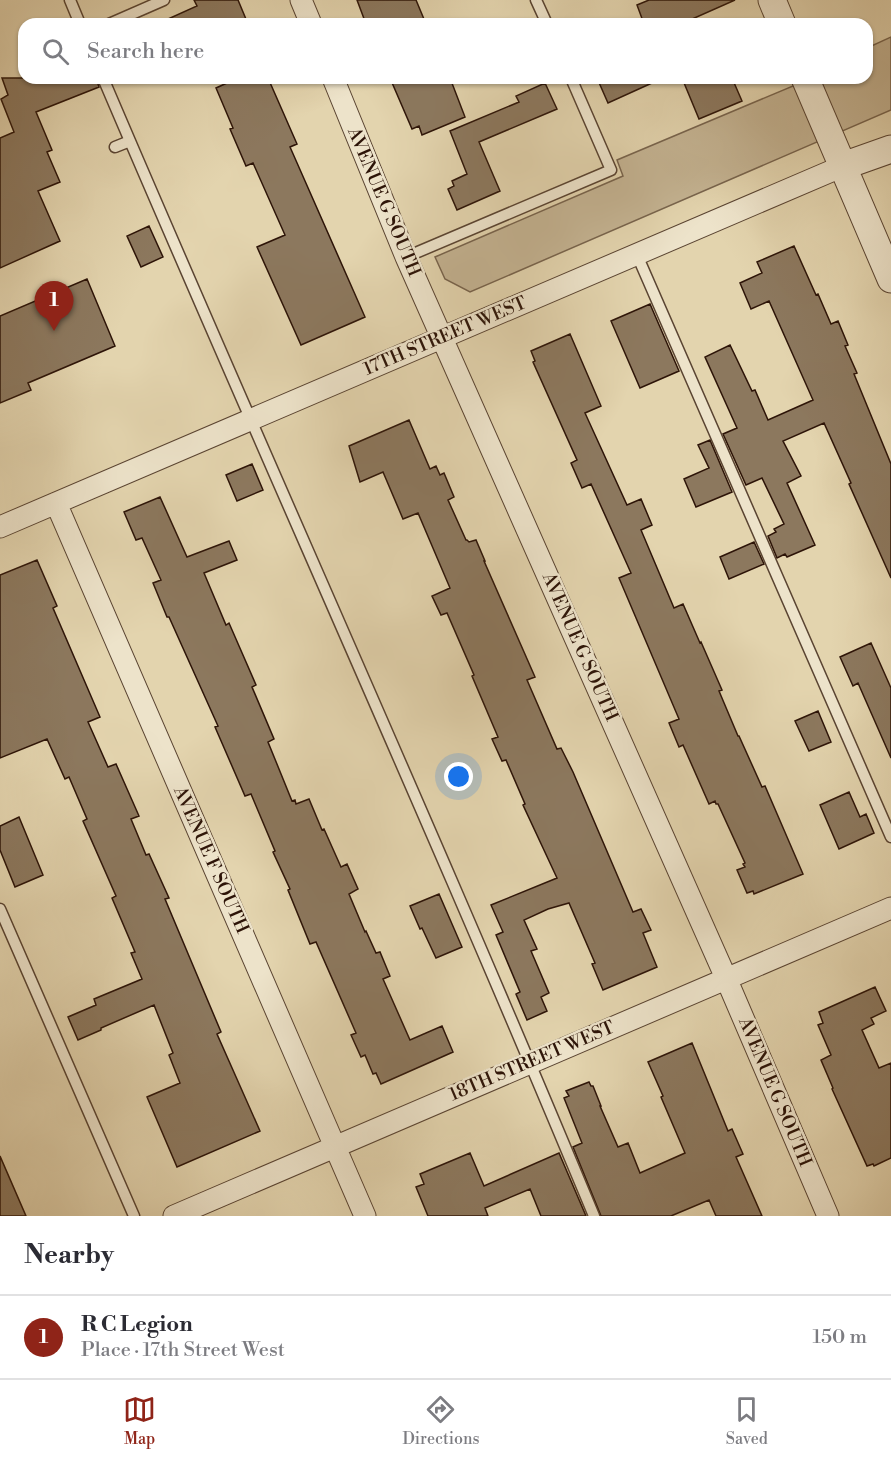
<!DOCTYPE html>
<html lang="en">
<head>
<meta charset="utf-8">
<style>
	:root { --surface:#fff; --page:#f2f2f3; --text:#2b2b33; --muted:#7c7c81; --line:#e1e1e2; --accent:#8f2418 }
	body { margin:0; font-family:"Libre Bodoni",serif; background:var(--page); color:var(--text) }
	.you { position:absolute; left:459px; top:777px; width:21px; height:21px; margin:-15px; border:4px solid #fff; border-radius:50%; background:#1a73e8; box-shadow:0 0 0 9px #1a73e833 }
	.badge { display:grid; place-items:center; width:39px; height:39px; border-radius:50%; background:var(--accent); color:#fff; font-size:20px; font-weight:700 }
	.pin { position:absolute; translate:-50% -50px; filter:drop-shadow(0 2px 3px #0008) }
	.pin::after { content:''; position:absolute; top:32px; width:21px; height:18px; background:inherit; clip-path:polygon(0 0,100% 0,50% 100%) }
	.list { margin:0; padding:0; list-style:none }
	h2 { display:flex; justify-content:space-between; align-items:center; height:78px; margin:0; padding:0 24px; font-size:26px }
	h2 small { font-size:20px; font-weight:400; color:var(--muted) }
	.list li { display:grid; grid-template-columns:39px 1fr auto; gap:18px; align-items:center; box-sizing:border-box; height:84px; padding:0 24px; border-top:2px solid var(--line) }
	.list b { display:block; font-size:22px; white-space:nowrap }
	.list p { margin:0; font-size:20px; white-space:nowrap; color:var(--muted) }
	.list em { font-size:20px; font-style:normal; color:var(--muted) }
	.icon { flex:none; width:33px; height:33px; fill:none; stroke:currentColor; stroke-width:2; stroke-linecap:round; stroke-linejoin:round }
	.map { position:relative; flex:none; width:891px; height:1216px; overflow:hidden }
	.search { position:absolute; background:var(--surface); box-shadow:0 2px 4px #0004; left:18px; right:18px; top:18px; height:66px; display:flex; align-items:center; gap:15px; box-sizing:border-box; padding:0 21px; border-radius:18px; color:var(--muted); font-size:22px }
	.sheet { height:162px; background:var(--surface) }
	nav { display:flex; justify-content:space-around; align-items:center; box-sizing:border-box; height:84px; border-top:2px solid var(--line); background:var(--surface); font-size:16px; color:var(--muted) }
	nav a { display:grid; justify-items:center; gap:3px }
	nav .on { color:var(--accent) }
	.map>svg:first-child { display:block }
	.green { fill:#c4b392; stroke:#78644d; stroke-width:1.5 }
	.building { fill:#8c785e; stroke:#2d1408; stroke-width:1.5 }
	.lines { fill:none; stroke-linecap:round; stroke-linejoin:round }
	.service-casing { stroke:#5a4432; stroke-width:13 }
	.minor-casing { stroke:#5a4432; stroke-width:23 }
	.tertiary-casing { stroke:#5a4432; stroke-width:29 }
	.service { stroke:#ede3ca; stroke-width:10 }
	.minor { stroke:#ede3ca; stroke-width:21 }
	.tertiary { stroke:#ede3ca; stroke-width:27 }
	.labels { text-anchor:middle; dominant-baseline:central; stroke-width:5; stroke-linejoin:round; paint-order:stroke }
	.street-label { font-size:18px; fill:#2d1408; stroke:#ede3ca }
</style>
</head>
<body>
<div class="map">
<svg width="891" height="1216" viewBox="0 0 891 1216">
	<rect width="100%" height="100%" fill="#e3d4ae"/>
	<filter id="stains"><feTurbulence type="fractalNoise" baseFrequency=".00333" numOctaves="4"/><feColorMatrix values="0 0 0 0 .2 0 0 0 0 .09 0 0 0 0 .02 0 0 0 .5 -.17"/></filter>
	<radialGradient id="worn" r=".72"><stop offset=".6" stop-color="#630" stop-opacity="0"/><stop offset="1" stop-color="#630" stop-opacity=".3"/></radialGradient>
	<path class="green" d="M891,37v73l-421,182 -25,-13 -10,-22 188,-81 -6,-16 195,-82h55v-30z"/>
	<path class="building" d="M194,0h44l10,24h-91l40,-18z
		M357,0h59l10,24h-60z
		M649,0h86l-54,24h-37l-7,-19z
		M2,78h94l3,9 -63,25 16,38 -5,2 13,30 -22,9 22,50 -60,27v-130l14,-6 -13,-33 7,-4z
		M238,78h30l29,66 -7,3 75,170 -64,28 -44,-98 28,-12 -32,-72 -7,3 -16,-37 3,-1 -17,-40z
		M390,78h60l15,39 -43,18 -3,-9 -7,3z
		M597,78h66l-55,25z
		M682,78h50l10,23 -43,18z
		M545,83l12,26 -78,33 21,49 -43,19 -9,-21 6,-3 -2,-5 15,-7 -17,-43 69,-29 -3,-6z
		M149,226l14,31 -22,10 -14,-31z
		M794,246l22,49 2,-1 13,30 7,-3 10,24 -3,1 12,27 -3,1 37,90v114l-42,-94 2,-1 -27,-60 -41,18 18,35 -14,7 28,62 -28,12 -2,-3 -8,4 -9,-22 8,-4 -2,-3 10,-5 -22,-46 -16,7 -23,-51 14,-6 -32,-71 25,-12 22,46 3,-1 13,30 45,-20 -44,-99 -18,8 -11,-26 22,-10 -5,-11z
		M87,279l28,67 -87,37 3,7 -31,13v-87z
		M650,304l29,67 -39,17 -29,-67z
		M570,334l31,72 -16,7 42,92 14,-6 11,26 -11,5 33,78 9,-4 17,39 1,-1 21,48 -3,1 19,45h1l23,51 3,-1 38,88 -49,20 -1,-3 -6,2 -10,-23 8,-3 -2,-3 2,-1 -27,-59h-2l-1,-3 -6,3 -26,-59 -4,2 -10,-24 10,-4 -60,-141 12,-5 -40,-89 -9,4 -11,-25 6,-3 -44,-98 2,-1 -4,-10z
		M409,420l21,49 6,-3 4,9 4,-2 10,24 -6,3 18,40h1l2,2 7,-2 9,21h-1l51,116 -8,3 30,69 4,-1 12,24 60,140 8,-3 10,21 -8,3 14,34 -54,23 -11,-26 3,-1 -26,-60 -21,6 -24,11 13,29 -6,2 18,42 -8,4 6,14 -20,9 -11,-26 4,-2 -24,-57 7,-3 -12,-27 66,-27 -34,-73 2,-1 -19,-44 -4,1 -10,-22 6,-2 -26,-61 2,-1 -27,-62 -6,2 -9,-19 18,-8 -32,-75 -15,6 -20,-47 -23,10 -11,-36z
		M710,440l22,52 -36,15 -12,-28 25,-11 -11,-23z
		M252,464l11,26 -26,11 -11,-26z
		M160,497l27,60 42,-16 8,19 -33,13 22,52 3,-2 27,62 -4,2 22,52 -6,3 24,59 3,-1 1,4 13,-5 13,31 2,-1 17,38 6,-3 11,25 -9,5 16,38 1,-1 10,22 4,-1 10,24 -7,3 27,61 32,-14 11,26 -72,32 -5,-11 -3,1 -8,-19 -4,2 -10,-22 5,-2 -40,-91 -6,2 -22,-54 2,-1 -17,-37 2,-1 -24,-57 -6,2 -30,-69 3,-1 -49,-109h-2l-14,-34 8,-3 -19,-42 -6,2 -12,-28z
		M754,542l10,22 -35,15 -9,-22z
		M37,560l20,46 -4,2 47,109 -12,5 20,45 8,-3 23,52 -8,3 15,36 3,-1 20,44 -4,1 56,133 -4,2 43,97 -83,36 -30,-70 33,-14 -11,-28 4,-2 -19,-48 -53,23v2l-23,10 -10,-23 28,-12 -2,-6 48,-20 -11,-26 4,-1 -23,-54 4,-2 -33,-75 4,-2 -18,-42 -4,2 -18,-40 -47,19v-183z
		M871,643l20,45v70l-33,-75 -5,3 -13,-29z
		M818,711l13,31 -22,9 -14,-30z
		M849,792l11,25 6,-3 8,19 -35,16 -19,-44z
		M19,817l24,58 -28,12 -15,-37v-24z
		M439,894l23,53 -26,11 -14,-30 -2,1 -10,-23z
		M875,987l11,24 -15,7 3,6 -12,6 17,38 12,-5v95l-17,8 -1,-2 -6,2 -35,-77 1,-1 -12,-28 10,-5 -13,-30 5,-2 -4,-11z
		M692,1043l36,88 4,-2 11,25 -7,3 26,59h-46l-7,-16 -38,16h-70l-28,-69 9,-4 -18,-45 5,-2 -3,-5 23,-9 2,4h2l8,20h-1l18,41 10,-4 12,30 45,-20 -24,-56 2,-1 -15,-34z
		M470,1153l14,33 75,-33 27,63h-45l-11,-27 -45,19 3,8h-60l-12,-29 8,-3 -4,-10z
		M0,1156l26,60h-26z"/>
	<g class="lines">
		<defs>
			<path id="service" d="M70,0l10,24
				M536,0l11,24
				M109,24l55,-24
				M103,78c162,380 333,757 491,1138
				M115,147l15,-6
				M637,255l254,582
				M406,257l205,-87 -40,-92
				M0,909l134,307"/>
			<path id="minor" d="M301,0l10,24
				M333,78l73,179 320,721 102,238
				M56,503l309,713
				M0,527l843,-361
				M174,1216c239,-102 477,-207 717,-308"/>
			<path id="tertiary" d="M772,0l10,24
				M805,78l86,201
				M843,166l48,-17"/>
		</defs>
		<use href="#service" class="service-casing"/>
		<use href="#minor" class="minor-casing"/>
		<use href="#tertiary" class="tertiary-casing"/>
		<use href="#service" class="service"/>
		<use href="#minor" class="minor"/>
		<use href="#tertiary" class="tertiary"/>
	</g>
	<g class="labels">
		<g class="street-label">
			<text transform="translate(384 202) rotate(67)">AVENUE G SOUTH</text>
			<text transform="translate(445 336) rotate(-23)">17TH STREET WEST</text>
			<text transform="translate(580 647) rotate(66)">AVENUE G SOUTH</text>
			<text transform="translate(211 860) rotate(66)">AVENUE F SOUTH</text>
			<text transform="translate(532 1061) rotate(-23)">18TH STREET WEST</text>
			<text transform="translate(775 1092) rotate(67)">AVENUE G SOUTH</text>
		</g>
	</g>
	<rect width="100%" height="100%" filter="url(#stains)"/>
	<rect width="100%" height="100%" fill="url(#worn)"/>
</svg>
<div class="you"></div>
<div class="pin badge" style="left:54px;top:331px">1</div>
<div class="search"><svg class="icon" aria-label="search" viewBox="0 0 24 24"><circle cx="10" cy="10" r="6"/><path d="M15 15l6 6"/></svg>Search here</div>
</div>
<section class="sheet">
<h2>Nearby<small></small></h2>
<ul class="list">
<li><span class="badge">1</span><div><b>R C Legion</b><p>Place · 17th Street West</p></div><em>150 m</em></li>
</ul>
</section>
<nav>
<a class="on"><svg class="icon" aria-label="map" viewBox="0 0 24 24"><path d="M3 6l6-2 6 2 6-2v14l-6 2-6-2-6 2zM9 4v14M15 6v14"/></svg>Map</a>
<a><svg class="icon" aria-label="directions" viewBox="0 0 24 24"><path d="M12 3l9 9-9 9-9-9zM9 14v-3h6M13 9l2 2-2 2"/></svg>Directions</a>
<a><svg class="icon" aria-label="saved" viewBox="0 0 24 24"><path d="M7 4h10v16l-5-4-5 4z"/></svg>Saved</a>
</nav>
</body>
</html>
